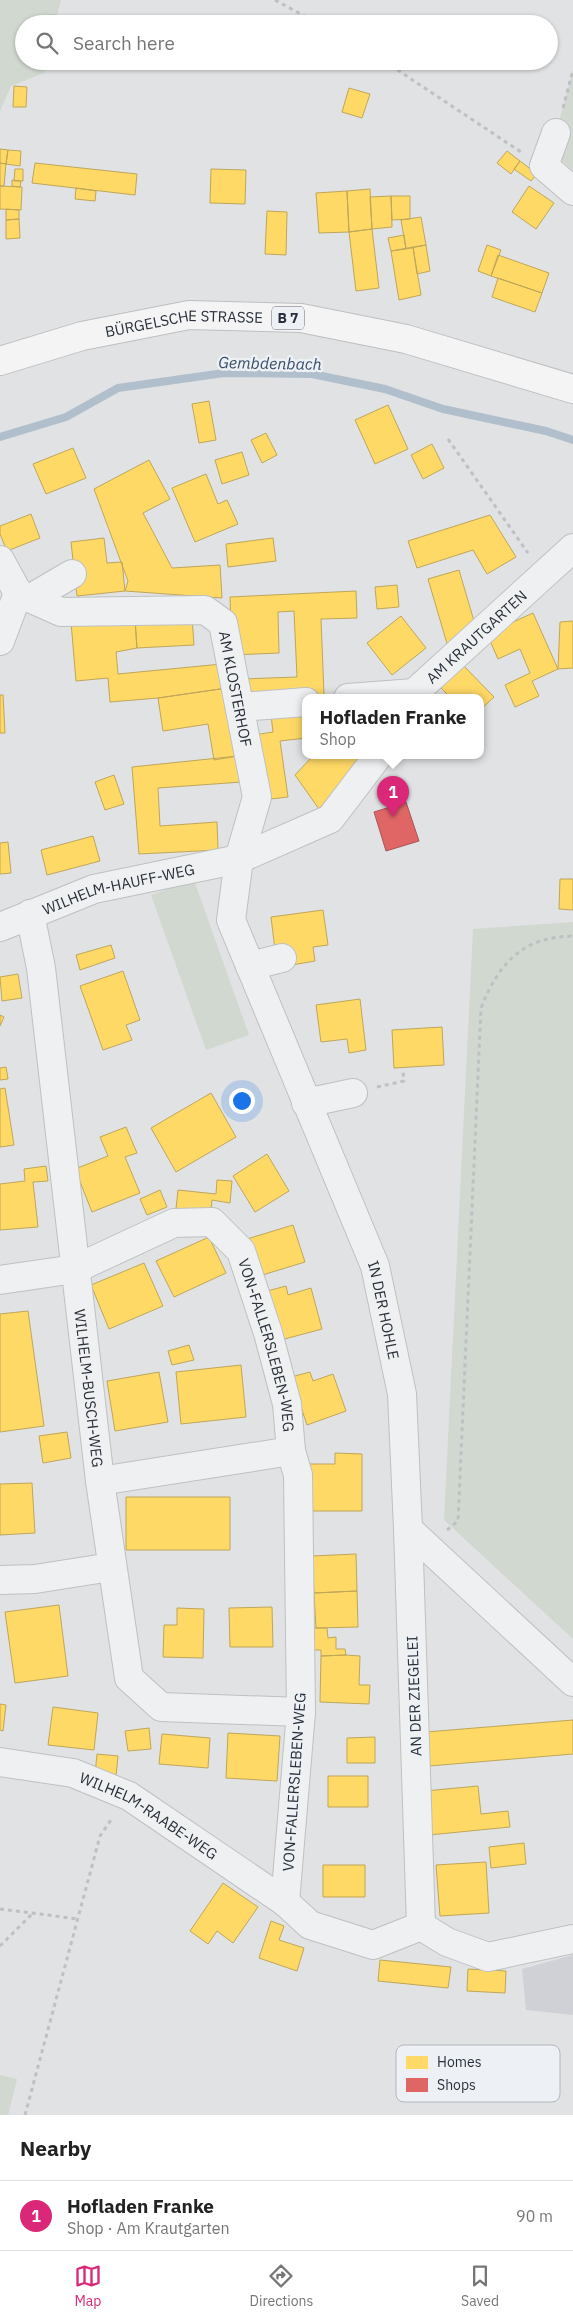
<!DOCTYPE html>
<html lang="en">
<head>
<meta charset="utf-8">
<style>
	:root { --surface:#fff; --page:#f2f2f2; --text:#222; --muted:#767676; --line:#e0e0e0; --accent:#db2777 }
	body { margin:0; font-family:"IBM Plex Sans",sans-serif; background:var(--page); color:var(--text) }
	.you { position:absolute; left:241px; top:1100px; width:18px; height:18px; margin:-12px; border:4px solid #fff; border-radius:50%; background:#1a73e8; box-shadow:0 0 0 8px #1a73e833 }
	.badge { display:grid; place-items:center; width:32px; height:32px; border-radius:50%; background:var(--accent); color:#fff; font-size:16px; font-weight:700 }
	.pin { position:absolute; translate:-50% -41px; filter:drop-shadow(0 1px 2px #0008) }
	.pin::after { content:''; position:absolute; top:26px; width:18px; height:15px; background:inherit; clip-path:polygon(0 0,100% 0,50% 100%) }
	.popup { position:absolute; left:302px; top:694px; width:182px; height:65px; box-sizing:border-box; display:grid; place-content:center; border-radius:10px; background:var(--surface); filter:drop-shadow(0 1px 4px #0005); font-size:16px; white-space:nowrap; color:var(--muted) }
	.popup b { font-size:19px; color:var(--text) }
	.popup::after { content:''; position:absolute; left:50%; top:100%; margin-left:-10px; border:10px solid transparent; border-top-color:var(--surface) }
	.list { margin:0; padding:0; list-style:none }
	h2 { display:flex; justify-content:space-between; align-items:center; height:65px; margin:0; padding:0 20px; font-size:21px }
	h2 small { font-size:16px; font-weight:400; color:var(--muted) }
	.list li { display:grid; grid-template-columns:32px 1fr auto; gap:15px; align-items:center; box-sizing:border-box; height:70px; padding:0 20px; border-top:1px solid var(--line) }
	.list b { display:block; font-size:19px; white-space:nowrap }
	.list p { margin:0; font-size:16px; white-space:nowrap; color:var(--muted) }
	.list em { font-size:16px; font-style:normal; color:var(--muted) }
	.icon { flex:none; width:28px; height:28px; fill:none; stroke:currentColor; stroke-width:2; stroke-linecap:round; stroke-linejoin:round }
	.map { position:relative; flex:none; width:573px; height:2115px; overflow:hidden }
	.search { position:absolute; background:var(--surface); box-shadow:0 1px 4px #0004; left:15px; right:15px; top:15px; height:55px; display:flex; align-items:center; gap:12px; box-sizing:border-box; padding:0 18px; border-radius:28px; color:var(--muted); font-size:19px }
	.sheet { height:135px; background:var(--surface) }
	nav { display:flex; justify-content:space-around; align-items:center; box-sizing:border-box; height:70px; border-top:1px solid var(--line); background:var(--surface); font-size:14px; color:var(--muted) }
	nav a { display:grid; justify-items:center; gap:2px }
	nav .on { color:var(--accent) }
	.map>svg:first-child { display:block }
	.built { fill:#cfd1d7 }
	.green { fill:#d1d8d0 }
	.homes { fill:#ffd966; stroke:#bfa659 }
	.shops { fill:#e06666; stroke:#a95659 }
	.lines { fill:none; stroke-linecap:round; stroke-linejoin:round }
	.stream { stroke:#b1becc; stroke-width:8 }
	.minor-casing { stroke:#bec0c2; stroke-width:30 }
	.major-casing { stroke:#bdbfc1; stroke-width:30 }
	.path { stroke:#bec0c3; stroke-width:3; stroke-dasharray:4 4; stroke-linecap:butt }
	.minor { stroke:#eff0f1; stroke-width:28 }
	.major { stroke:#f4f4f5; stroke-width:28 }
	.labels { text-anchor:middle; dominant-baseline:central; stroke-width:5; stroke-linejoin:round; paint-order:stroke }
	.shield { fill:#edf0f4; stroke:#646a72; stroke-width:1 }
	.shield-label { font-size:14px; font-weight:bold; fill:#29303b }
	.street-label { font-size:15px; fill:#29303b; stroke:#edf0f4 }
	.water-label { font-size:16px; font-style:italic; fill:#384e6a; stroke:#edf0f4 }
	.key { fill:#edf0f4; stroke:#b2b6bc; stroke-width:1 }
	.key-label { font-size:14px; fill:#29303b }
</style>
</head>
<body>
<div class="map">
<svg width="573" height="2115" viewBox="0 0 573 2115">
	<rect width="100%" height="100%" fill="#e0e2e4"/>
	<path class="built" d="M573,1955v60l-47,-5 -4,-41z"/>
	<path class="green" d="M0,0h61l-6,24h-31v37h23l-3,12 -33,13 -11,25z
		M573,70v100l-35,-28 18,-9z
		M194,880l55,155 -43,15 -55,-155z
		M573,922v717l-129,-119 29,-591z
		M0,2075l17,4 -9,36h-8z"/>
	<path class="homes" d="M14,86l13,1 -1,20h-13z
		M349,88l21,6 -8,24 -20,-6z
		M0,149l8,1 -2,14 -6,-1z
		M8,150l13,1 -1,15 -14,-2z
		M507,151l13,10 -9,13 -14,-11z
		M520,161l17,13 -6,7 -17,-12z
		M0,163l6,1 -2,22h-4z
		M35,163l102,11 -2,21 -103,-12z
		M15,169h8v12h-9z
		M211,169l35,1 -1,34 -35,-1z
		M12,180l9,1 -1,6 -8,-1z
		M0,186l22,1 -1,23 -21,-1z
		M529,186l25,17 -18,26 -24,-17z
		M76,188l20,3 -1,10 -20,-2z
		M370,189l2,40 -23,3 -2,-41z
		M347,191l2,41 -30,1 -3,-40z
		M391,196h19v23l-18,1z
		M391,196l1,31 -20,2 -2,-32z
		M6,209l13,1v9l-13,1z
		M267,211l20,1 -1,43 -21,-1z
		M421,217l5,28 -20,4 -5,-29z
		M19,219l1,19 -14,1v-19z
		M372,229l7,59 -23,3 -7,-59z
		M404,235l2,14 -15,2 -3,-13z
		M426,245l4,26 -13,3 -4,-27z
		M487,245l14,5 -10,26 -13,-5z
		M413,247l8,48 -22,5 -8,-49z
		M498,255l51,18 -7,20 -51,-17z
		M498,278l44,15 -7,19 -43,-15z
		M209,401l7,39 -17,3 -7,-39z
		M388,405l20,44 -33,15 -20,-44z
		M266,433l11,22 -15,8 -11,-23z
		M432,444l12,24 -21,11 -12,-24z
		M73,448l13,30 -40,16 -13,-30z
		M242,452l7,23 -27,9 -7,-24z
		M149,460l21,39 -27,14 29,55 48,-3 2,33 -97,-7 3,-10 -34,-92z
		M206,474l12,30 9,-4 11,24 -43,18 -23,-54z
		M31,514l9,24 -33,13 -7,-17v-8z
		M490,515l26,42 -29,17 -14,-24 -56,18 -9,-27z
		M104,538l3,25 15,-1 3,29 -48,5 -6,-54z
		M273,538l3,23 -48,6 -2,-23z
		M459,570l15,51 -26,26 -20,-68z
		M397,585l2,22 -22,2 -2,-22z
		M356,591l1,27 -36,1 3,76 -81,3 -1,-19 55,-2 -3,-66 -16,1 1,41 -47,2 -2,-58z
		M533,613l25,56 -26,12 7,15 -24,11 -10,-22 25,-12 -10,-24 -22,10 -11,-25z
		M401,616l25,32 -34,27 -25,-32z
		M192,617l2,28 -57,3 -2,-28z
		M135,620l2,28 -21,4 2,22 104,-10 5,24 -69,10 -48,4 -2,-24 -32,3 -5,-59z
		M573,621v47l-15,1 2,-47z
		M461,663l33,34 -14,13v-12h-29l-13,-13z
		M227,688l11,68 -24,4 -6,-36 -45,7 -5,-33z
		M0,695h3l2,38h-5z
		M306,710v28l-26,3 8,56 -26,3 -8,-65 19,-3 -2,-17z
		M238,756l4,26 -84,6 2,38 57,-4 1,28 -79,4 -7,-87z
		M313,756h49l-43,53 -24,-34z
		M114,775l10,29 -19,6 -10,-28z
		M93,836l7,25 -53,14 -6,-25z
		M8,842l3,31 -11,1v-31z
		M560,879h13v31l-14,-1z
		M323,910l5,35 -15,2 2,14 -23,4 -17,-15 -4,-33z
		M111,945l4,13 -35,12 -4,-15z
		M123,971l17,49 -14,5 6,15 -29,10 -23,-64z
		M18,974l4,24 -20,3 -2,-24z
		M360,999l6,51 -17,3 -2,-14 -26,3 -5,-37z
		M0,1015l4,2 -4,9z
		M442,1027l2,38 -50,3 -2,-38z
		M6,1067l2,12 -8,1v-12z
		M5,1088l9,57 -14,2v-58z
		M211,1093l25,44 -60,35 -25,-44z
		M126,1127l11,26 -12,4 15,36 -48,19 -17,-43 33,-13 -8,-19z
		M267,1154l22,37 -34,21 -22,-36z
		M46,1166l2,15 -15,1 5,45 -38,3v-46l25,-3 -1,-12z
		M217,1180l15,1 -2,22 -18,-3 -1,12 -35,-3 2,-19 38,4z
		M160,1190l7,17 -20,8 -7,-16z
		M293,1225l12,37 -46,14 -12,-37z
		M209,1237l17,36 -52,24 -18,-36z
		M144,1263l19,43 -54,23 -18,-44z
		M286,1286l2,9 23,-7 11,41 -41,11 -21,-47z
		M28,1311l16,115 -44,6v-118z
		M189,1345l5,15 -22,5 -4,-14z
		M241,1365l5,52 -65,7 -5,-52z
		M159,1372l9,50 -53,9 -8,-50z
		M310,1372l3,9 20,-7 13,37 -39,14 -16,-48z
		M67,1432l4,26 -28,5 -4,-27z
		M335,1453l27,1v57h-56l1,-47h28z
		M32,1483l3,50 -35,2v-51z
		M126,1497h104v53h-104z
		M356,1554l1,37 -43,2 -2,-37z
		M357,1591l1,36 -42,1 -2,-35z
		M59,1605l9,71 -53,7 -10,-71z
		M272,1607l1,40h-43l-1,-39z
		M177,1608l27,1 -1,49 -40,-1 1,-32h13z
		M308,1628h19l1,10 8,-1v12h9l1,6 -25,1v-6h-13z
		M346,1655l14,1 -1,29h11l-1,19 -49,-2 1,-46z
		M0,1704l6,1 -3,26 -3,-1z
		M53,1707l45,6 -4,37 -46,-5z
		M573,1720v34l-144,12 -3,-34z
		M149,1728l2,21 -23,2 -3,-20z
		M228,1733l52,3 -3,45 -51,-3z
		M162,1734l48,4 -2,30 -49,-4z
		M375,1737v26h-28v-25z
		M97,1754l21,2 -2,20 -21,-2z
		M328,1776h40v31h-40z
		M478,1786l3,28 27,-3 2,16 -81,8 -4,-44z
		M524,1843l2,21 -35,4 -2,-21z
		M486,1862l3,51 -49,3 -4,-51z
		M323,1865h42v32h-42z
		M223,1883l35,24 -25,36 -16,-12 -9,13 -18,-13z
		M271,1921l13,5 -5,14 25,8 -7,23 -38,-13z
		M380,1960l71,7 -3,21 -70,-7z
		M468,1969l38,2 -1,22 -38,-2z"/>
	<path class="shops" d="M406,802l13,39 -33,10 -12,-39z"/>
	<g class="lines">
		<path class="stream" d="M0,437l66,-20 52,-29 106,-15 88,1 73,15 58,20 103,22 27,9"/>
		<defs>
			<g id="minor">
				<path d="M556,133l-12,33 29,25"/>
				<path id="s1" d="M0,560l18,33 43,19 144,-2 18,13 34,174 -18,62 -8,61 144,346 27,128 6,135"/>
				<path d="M31,598l41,-24"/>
				<path d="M0,641l18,-48"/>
				<path d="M348,698l66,-5"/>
				<path id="s2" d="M411,698l3,-5 159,-145"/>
				<path d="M240,707l66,-5"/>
				<path id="s3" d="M30,914l11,54 59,513 29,197 32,29 140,5"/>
				<path id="s4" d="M0,927l94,-38 145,-30 91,-40 48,-63"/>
				<path d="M250,966l32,-8"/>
				<path d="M306,1103l47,-10"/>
				<path id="s5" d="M0,1280l75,-11 99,-46 38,-1 29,29 27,82 19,71 4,47 7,24 3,237 -16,190"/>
				<path d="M100,1481l191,-30"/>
				<path d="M0,1580l35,-1 76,-12"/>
				<path id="s6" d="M0,1762l73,11 56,23 156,106 25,23 63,20 48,-19"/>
				<path d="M421,1926l-13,-397 165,153"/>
				<path d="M421,1926l26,16 41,15 85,-18"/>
			</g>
			<g id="major">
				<path id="s7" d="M0,361l82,-25 107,-21 112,3 105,21 167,50"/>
			</g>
		</defs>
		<use href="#minor" class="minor-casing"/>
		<use href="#major" class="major-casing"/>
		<path class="path" d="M275,0l44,24
			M384,61l137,91
			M563,108l10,-38
			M448,439l80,114
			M377,1087l27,-6 -1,-9
			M447,1530l11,-9 23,-513c18,-45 41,-71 92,-72
			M0,1909l78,10
			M0,1946l32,-32
			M25,2115l75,-279 13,-19"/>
		<use href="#minor" class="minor"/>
		<use href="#major" class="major"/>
	</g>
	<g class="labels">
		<rect class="shield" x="272" y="306.5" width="32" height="23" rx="4"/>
		<g class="shield-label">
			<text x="288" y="318">B 7</text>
		</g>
		<g class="street-label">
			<text stroke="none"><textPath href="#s7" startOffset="189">BÜRGELSCHE STRASSE</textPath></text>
			<text stroke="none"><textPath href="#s2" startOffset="90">AM KRAUTGARTEN</textPath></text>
			<text stroke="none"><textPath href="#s1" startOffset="318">AM KLOSTERHOF</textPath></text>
			<text stroke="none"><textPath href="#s4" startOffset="125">WILHELM-HAUFF-WEG</textPath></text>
			<text stroke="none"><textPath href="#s1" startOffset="974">IN DER HOHLE</textPath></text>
			<text stroke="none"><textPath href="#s5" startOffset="362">VON-FALLERSLEBEN-WEG</textPath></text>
			<text stroke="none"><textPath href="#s3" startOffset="478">WILHELM-BUSCH-WEG</textPath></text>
			<text transform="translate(414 1696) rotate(-92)">AN DER ZIEGELEI</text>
			<text transform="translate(294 1782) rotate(-86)">VON-FALLERSLEBEN-WEG</text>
			<text stroke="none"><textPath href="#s6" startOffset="161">WILHELM-RAABE-WEG</textPath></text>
		</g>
		<g class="water-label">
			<text transform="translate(270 363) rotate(1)">Gembdenbach</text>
		</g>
	</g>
	<rect x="396" y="2045" width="164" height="57" rx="8" class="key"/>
	<rect x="406" y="2056" width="22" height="13" fill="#ffd966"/>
	<rect x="406" y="2078" width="22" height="14" fill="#e06666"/>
	<g class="key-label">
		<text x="437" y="2067">Homes</text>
		<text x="437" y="2090">Shops</text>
	</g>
</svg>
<div class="you"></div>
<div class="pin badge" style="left:393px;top:817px">1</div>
<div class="popup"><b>Hofladen Franke</b>Shop</div>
<div class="search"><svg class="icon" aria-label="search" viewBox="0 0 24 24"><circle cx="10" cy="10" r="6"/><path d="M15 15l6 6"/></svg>Search here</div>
</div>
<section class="sheet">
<h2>Nearby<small></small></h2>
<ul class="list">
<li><span class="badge">1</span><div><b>Hofladen Franke</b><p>Shop · Am Krautgarten</p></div><em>90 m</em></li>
</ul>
</section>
<nav>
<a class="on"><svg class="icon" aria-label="map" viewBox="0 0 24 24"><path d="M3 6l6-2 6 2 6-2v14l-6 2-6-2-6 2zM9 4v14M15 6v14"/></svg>Map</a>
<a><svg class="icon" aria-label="directions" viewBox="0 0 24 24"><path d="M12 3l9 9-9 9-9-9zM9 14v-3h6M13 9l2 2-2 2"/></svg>Directions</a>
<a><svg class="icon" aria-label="saved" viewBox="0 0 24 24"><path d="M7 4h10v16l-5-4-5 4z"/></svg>Saved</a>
</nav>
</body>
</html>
